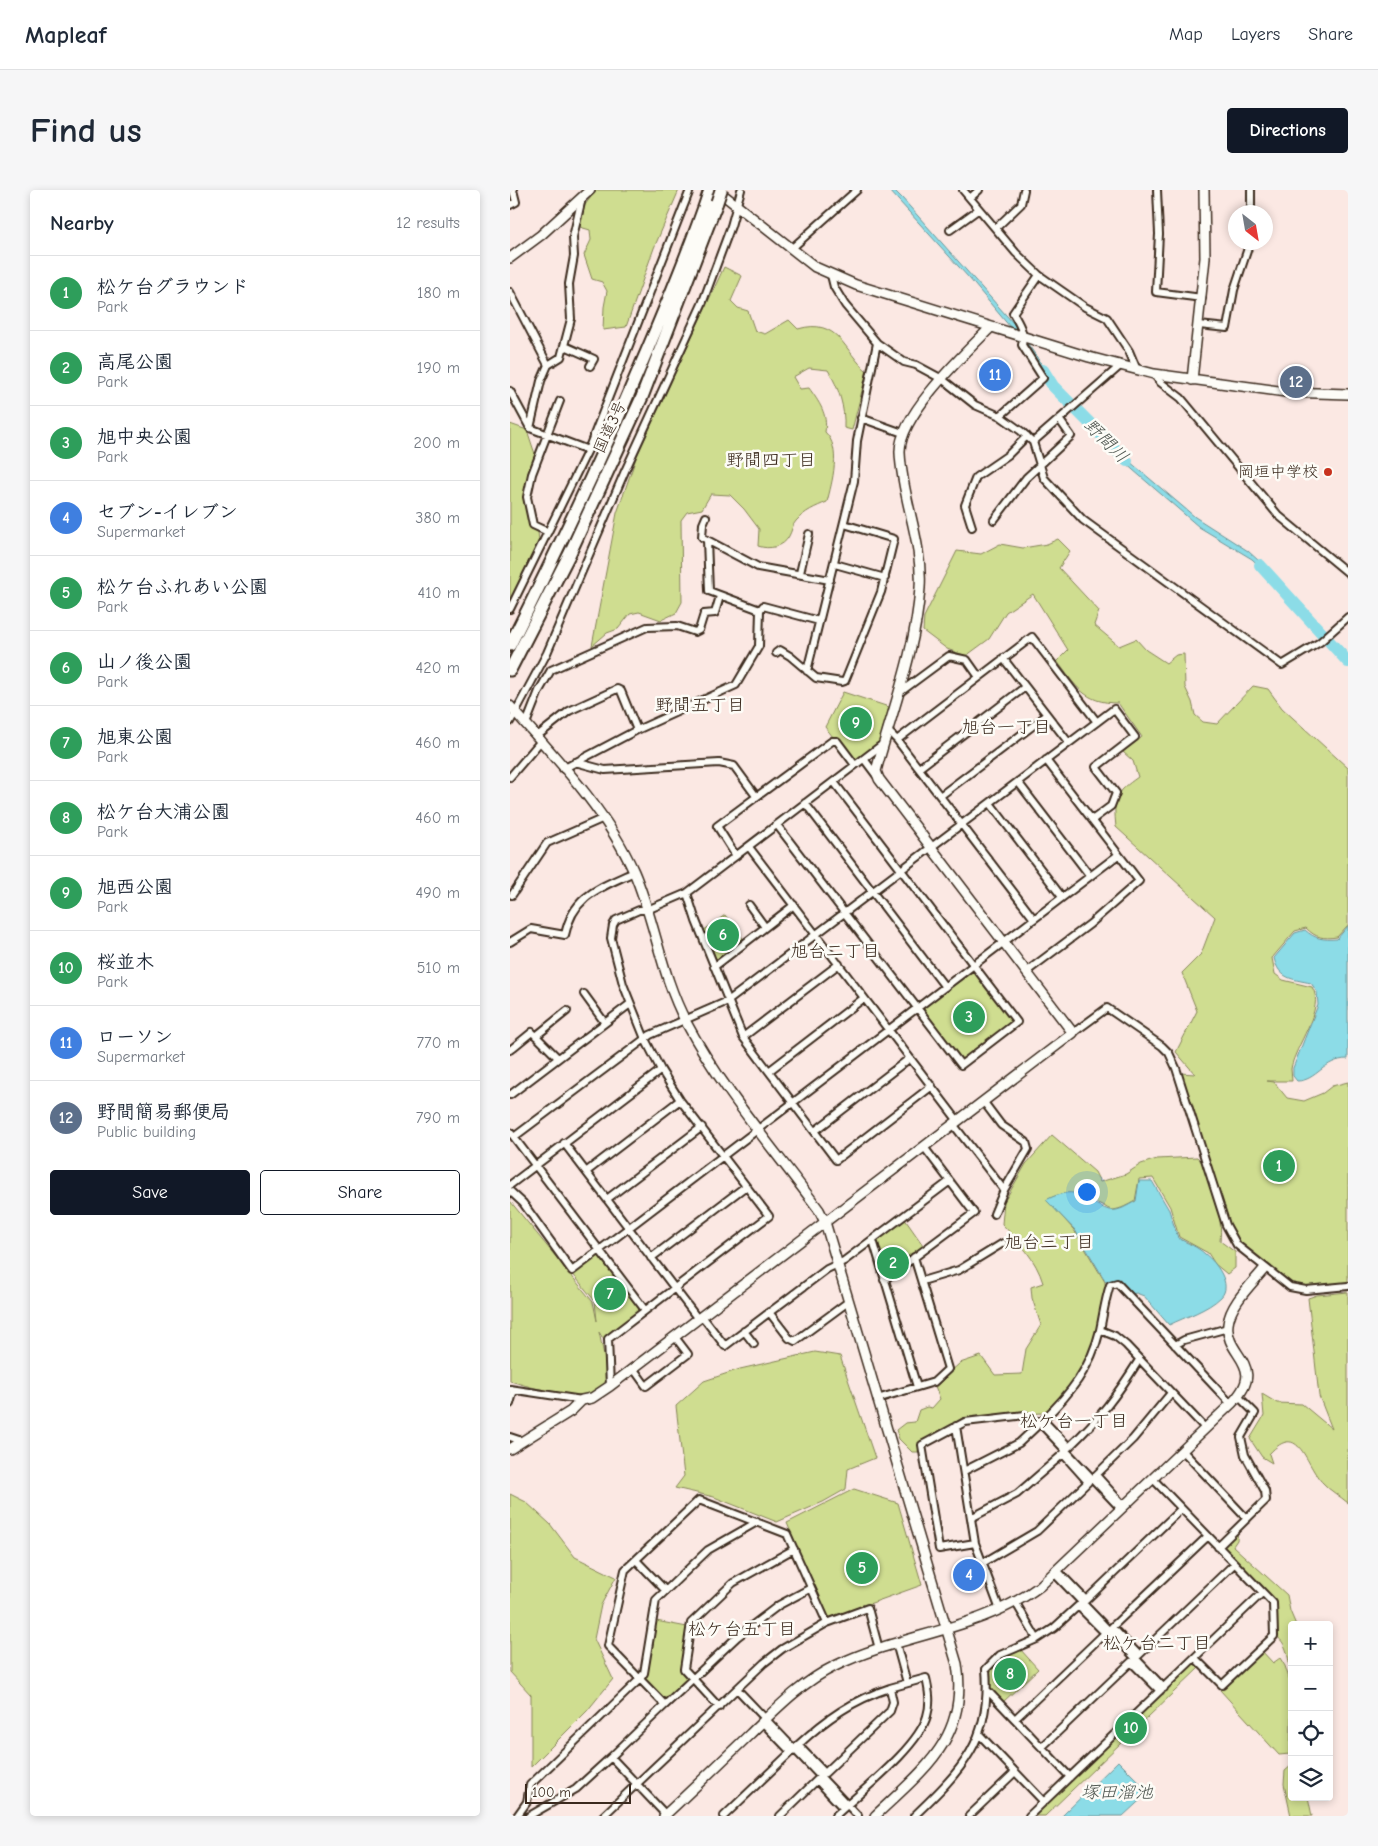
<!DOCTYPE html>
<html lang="en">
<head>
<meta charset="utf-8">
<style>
	:root { --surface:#fff; --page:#f6f6f7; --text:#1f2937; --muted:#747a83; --line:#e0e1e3; --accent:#111827 }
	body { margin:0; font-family:"Comic Neue","Klee One",sans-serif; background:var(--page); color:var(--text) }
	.controls { position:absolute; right:15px; bottom:15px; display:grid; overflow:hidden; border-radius:5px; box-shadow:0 2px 8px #0003 }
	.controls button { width:45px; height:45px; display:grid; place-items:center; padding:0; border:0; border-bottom:1px solid var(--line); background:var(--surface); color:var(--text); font:25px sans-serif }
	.compass { position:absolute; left:718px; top:15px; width:45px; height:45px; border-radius:50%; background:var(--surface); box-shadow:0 2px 8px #0003; rotate:149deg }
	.scale { position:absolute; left:15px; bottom:12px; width:106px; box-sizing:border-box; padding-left:5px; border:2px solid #3b2a1e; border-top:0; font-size:14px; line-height:18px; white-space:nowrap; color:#3b2a1e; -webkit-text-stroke:4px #fdfcf7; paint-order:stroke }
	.you { position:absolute; left:576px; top:1001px; width:18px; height:18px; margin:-12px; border:4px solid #fff; border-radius:50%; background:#1a73e8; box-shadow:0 0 0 8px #1a73e833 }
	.badge { display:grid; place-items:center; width:32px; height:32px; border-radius:50%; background:var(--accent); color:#fff; font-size:16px; font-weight:700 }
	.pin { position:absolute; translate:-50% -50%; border:2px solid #fff; box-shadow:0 1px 5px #0006 }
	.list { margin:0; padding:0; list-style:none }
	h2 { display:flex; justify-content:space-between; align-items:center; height:65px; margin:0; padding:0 20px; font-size:21px }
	h2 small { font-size:16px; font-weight:400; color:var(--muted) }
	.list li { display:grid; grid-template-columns:32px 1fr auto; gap:15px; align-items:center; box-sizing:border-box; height:75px; padding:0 20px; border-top:1px solid var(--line) }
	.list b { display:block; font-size:19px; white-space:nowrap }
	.list p { margin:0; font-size:16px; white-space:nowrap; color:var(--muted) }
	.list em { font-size:16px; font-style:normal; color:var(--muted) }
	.actions { display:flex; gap:10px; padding:15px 20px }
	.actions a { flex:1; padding:11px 0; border:1px solid var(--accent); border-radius:5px; text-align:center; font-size:18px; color:var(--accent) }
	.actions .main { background:var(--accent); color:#fff }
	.icon { flex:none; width:28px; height:28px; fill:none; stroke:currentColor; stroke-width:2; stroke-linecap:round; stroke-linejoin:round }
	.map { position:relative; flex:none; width:838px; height:1626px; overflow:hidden; border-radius:5px }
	header { display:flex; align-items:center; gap:30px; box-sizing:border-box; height:70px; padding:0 25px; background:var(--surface); border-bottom:1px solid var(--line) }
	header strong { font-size:24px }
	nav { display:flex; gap:28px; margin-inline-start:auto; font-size:18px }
	.intro { display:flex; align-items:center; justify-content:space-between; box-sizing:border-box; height:120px; padding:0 30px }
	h1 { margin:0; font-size:35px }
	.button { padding:12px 22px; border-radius:5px; background:var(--accent); color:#fff; font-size:18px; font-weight:700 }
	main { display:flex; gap:30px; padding:0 30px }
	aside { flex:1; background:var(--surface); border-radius:5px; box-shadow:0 2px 8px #0003 }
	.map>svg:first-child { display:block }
	.green { fill:#cfdd90; stroke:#858457 }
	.water { fill:#8cdce7; stroke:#6c9597 }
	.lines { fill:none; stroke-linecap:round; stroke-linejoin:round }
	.river { stroke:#8cdce7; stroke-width:12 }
	.street-casing { stroke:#3b2a1e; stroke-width:10 }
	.secondary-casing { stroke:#3b2a1e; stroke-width:12 }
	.highway-casing { stroke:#3b2a1e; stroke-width:15 }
	.street { stroke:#fdfcf7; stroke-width:6 }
	.secondary { stroke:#fdfcf7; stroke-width:9 }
	.highway { stroke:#fdfcf7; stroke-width:11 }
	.highway-bridge-casing { stroke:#3b2a1e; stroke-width:15; stroke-linecap:butt }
	.highway-bridge { stroke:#fdfcf7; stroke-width:11 }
	.poi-dot { fill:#c8321e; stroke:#fdfcf7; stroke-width:2 }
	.labels { text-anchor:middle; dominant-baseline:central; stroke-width:5; stroke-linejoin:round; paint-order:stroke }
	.street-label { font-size:16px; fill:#3b2a1e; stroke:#fdfcf7 }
	.poi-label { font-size:16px; fill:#3b2a1e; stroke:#fdfcf7; text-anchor:end }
	.water-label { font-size:18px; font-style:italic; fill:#4f5650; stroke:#fdfcf7 }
	.neighbourhood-label { font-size:18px; fill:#3b2a1e; stroke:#fdfcf7 }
</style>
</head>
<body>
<header>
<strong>Mapleaf</strong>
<nav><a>Map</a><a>Layers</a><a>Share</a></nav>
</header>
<div class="intro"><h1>Find us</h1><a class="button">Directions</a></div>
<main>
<aside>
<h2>Nearby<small>12 results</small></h2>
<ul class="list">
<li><span class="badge" style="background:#2e9e5b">1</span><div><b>松ケ台グラウンド</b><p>Park</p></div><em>180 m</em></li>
<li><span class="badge" style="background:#2e9e5b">2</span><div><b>高尾公園</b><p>Park</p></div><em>190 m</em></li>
<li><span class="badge" style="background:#2e9e5b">3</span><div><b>旭中央公園</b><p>Park</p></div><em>200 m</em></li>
<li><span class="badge" style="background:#3f7fe0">4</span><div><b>セブン-イレブン</b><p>Supermarket</p></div><em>380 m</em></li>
<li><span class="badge" style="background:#2e9e5b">5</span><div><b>松ケ台ふれあい公園</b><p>Park</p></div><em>410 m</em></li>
<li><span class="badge" style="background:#2e9e5b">6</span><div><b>山ノ後公園</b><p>Park</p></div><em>420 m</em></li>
<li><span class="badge" style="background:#2e9e5b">7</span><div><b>旭東公園</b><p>Park</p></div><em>460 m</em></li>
<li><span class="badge" style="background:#2e9e5b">8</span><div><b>松ケ台大浦公園</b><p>Park</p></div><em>460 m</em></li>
<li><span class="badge" style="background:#2e9e5b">9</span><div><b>旭西公園</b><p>Park</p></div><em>490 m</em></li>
<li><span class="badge" style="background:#2e9e5b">10</span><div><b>桜並木</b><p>Park</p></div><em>510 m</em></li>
<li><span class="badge" style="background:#3f7fe0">11</span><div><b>ローソン</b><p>Supermarket</p></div><em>770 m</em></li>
<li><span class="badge" style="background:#5c6f8a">12</span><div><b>野間簡易郵便局</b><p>Public building</p></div><em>790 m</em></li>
</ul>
<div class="actions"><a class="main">Save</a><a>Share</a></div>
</aside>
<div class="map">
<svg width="838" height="1626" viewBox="0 0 838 1626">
	<rect width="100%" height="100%" fill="#fbe8e3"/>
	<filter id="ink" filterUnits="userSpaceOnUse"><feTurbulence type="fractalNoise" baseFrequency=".02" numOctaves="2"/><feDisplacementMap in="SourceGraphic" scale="10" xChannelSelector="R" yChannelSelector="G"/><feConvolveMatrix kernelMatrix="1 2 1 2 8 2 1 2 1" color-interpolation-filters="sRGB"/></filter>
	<g filter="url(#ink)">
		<path class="green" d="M86,0h83l-25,58 -28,79 -23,3 1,-23 3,-16 -5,-9 -10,-3 -8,-24 7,-15 -1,-10 -10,-3 5,-22z
			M214,77l18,9 -11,25 7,7 10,3 7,20 10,3 24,-14 9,9c41,-12 46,23 69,42l-15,59 -8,-2c1,-21 -5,-40 -16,-58l-19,-2 -16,9 7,12 9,-1c10,14 19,26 16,44 17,16 7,50 2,70 -12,5 -22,9 -31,19 -4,4 -4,10 -7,15 -5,11 -20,14 -31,10l1,-17 -15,-20 -14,-14 -19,-1 -9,15 -15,3 -6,8 1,82 -6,11 -15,7 -22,-8 -9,2 -12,15 -11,4 -15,13 25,-133 19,-55z
			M0,234l17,6 8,24 -11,46 6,25 8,7 1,8 -29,61z
			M548,349l12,12 -11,17 40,43 -5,14 25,21 17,-7 10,11 20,13 10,-8 8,-1 1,33 7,15 3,13 8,7 14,2 36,-38 15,3 14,19 66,60v157l-11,12c-14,2 -21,1 -31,-9l-11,3 -23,27 3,16 8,6 29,7c14,21 -18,60 -21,82 0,4 1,8 1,12h-25l7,1 13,16 17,3 19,-8 9,-7 16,-4v201c-15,2 -31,5 -46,4 -21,-2 -61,-39 -71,-57l-51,-157 15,1 -19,-22 21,-41 -15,-38 19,-19 14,-37 -99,-90c-3,-28 -1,-34 22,-50l-5,-16 -10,-9 19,-15 -24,-34c-34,0 -42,-17 -61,-42l11,-11 -35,-56 -27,18 -17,27 -23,17 -19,-7 -24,-18 1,-14 33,-66 24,3 19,-10 23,4 24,-4z
			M333,502l46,15 -8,33 -28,22 -28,-35z
			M215,725l19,25 -29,23 -12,-32z
			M464,781l38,51 -51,39 -38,-53z
			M542,945l43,37 5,10 26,-8 15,-10 16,-5 40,-2c17,15 26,62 23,84l15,11v16l-8,6 -12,-10 -7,-11 -29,-16 -9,-30 -17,-29 -14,1 -4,22c-7,4 -14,8 -22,9 -4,0 -7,-3 -11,-5 -20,-9 -34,-17 -55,-5l27,30 31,52c4,35 -28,118 -63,131l-80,5 -43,28 -1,6h-6l-13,-13 -3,-9 9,-7 10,-1 4,-12 8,-3 5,1 8,-9 -5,-13 25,-23 21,-7 14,19 27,-1 4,-25 15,-24 -9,-27 -1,-11 12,-4c-7,-24 -24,-41 -41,-59l2,-22 22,-38z
			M0,1011l83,101 4,19 -2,-20 -23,-28 28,-21 43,58 -39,30 -5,-8c2,10 9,38 8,47 -4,32 -79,7 -97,2z
			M394,1028l21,30 -40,31 -11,-38z
			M838,1102v211c-8,-7 -18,-12 -25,-20 -18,-17 -23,-63 -54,-29l3,9 -10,-6 -12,-18 14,-23 -2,-22 15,9 25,1 30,25 -13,-33 -11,-98 9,-3z
			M305,1162l25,4 35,102 -27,11 -2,20 -23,13 -46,20 -63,-25 -39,-9 9,-12 -8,-70 28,-25 36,-12z
			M344,1299l44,14 24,82 -95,34 -40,-96z
			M0,1304l16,8 24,22 25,33 41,20 -15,28 -7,34 19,40 -26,32 -56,56v-72l-21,-23z
			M728,1341l-1,9 -4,6 54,49 3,16 6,14h-4v54c-4,-14 -2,-34 -16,-43l-1,-33 -52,-57z
			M146,1431l31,6 -6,42 8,10 -24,23 -19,-21z
			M510,1459l18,20 -36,34 -13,-12 -2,-22 14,-13z
			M751,1460l12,13 7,-5 5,8 7,21 -2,67 -11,1 -59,-65z
			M685,1471l5,6 -155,149h-13z
			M782,1575v32h16l4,19h-21l-7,-32 1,-13z"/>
		<path class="water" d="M379,0h5l8,8 112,126 45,65 50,55 86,73 53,34 21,19 79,84v5l-69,-75 -27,-25 -53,-32 -96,-83 -45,-52 -32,-46 -57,-68z
			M838,736v133c-25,0 -31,22 -51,22l-4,-5v-8l25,-63 -1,-13 -6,-9c-19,-4 -32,-4 -37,-25l21,-25 10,-3c10,9 18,10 32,9z
			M629,991h13l17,29 9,28c9,5 20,9 27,16 11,8 28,31 16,43 -13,13 -36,20 -52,28l-25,-29 -8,-3 -4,1 -26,-12 -31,-52 -29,-30c34,-18 37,2 63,10 10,2 19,-5 27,-9z
			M608,1571l31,31 -26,24h-61z"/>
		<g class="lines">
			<path class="river" d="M533,180l10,16 74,75
				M750,375l88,97"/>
			<defs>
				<path id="street" d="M453,0l53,63 23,22 46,32 22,11 22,33 8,19
					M647,0l2,44 -3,58 46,6
					M460,8l9,-8
					M0,15l6,-3 -3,-12
					M741,22v-22
					M486,38l25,-24 3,-14
					M440,40l29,-21
					M281,59l66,-59
					M321,85l3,12 11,18 32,38 27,19 12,3 26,14 33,26 25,11 21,15 12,11 11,36 39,42 199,145 38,-23 28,-25
					M0,102l38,73
					M689,135l28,3 7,-38 16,-48
					M55,156l29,13 -4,7
					M644,184l6,8 21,16 97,117 70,58
					M0,201l20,37 58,22
					M490,226l43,-38 -21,-33c3,-13 -3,-21 -9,-32l26,-38
					M351,228l42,15
					M20,238l11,-47 7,-16 13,-8 10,-38 -2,-35 5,-28 -1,-19 9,-39
					M523,252l87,-76
					M196,327l-3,7 -1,13 5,3
					M484,330l32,-42 45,-42 -12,-17
					M462,337l-7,-22 11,-28 32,-22 19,-19
					M38,342l-15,-7 -6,-28 5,-23 28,-73
					M325,374l50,14
					M290,383l9,-39
					M0,419l78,-159 102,-260
					M250,420l-51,-19 -2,-51 51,27 72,13
					M250,420l3,-4 56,15
					M266,463l4,-3 10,6 26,22 26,4 3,-1 36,-89 13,-53 -50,-15
					M493,468l66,85
					M297,481l47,-190 3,-40 20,-98
					M389,503l50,-37 18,4 12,17
					M0,532l37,-69 78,-182 77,-167 29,-78 10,-36
					M16,534l13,-33 12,-21 96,-43 30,-1 18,6 4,-2 5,-16 11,-1 5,-17
					M377,540l10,10 137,179
					M26,547l33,-26 48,-22 4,2 16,39
					M387,550l135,-103 65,85
					M354,569l12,16
					M65,572l30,8 114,-7 15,3 22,30
					M409,578l106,-81
					M53,579l74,-39 99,-45 23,-39 1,-36
					M0,587l30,-35
					M508,592l72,94
					M430,606l107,-81
					M295,613l140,184
					M480,613l72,94
					M267,635l184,240 56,-43 -183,-240
					M239,657l209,274
					M226,666l-19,-30 115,-85h5l18,24
					M177,703l9,28 47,116 93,123 96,-74
					M2,705l35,-52 57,-25
					M239,715l16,22
					M0,752l21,-13 34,6c8,-40 35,-47 69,-63
					M204,777l80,-62
					M516,782l64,-48 49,-43 -93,-121
					M74,804l21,29
					M563,843l34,-25 55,38 7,7 7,15 50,157 11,20 53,42 16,3 42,-4
					M26,846l31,-25
					M233,847l96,-73
					M0,860l22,-18 26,26
					M259,881l95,-73
					M0,905l120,-91
					M473,911l18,24 25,17 2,7 -24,41 -10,24
					M443,934l51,66
					M305,941l95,-73
					M0,942l135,178
					M4,947l136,-102 78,-34 386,-292 21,28 -39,30 20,26 -5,13 -19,14
					M54,953l134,176
					M76,982l94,-72
					M0,995l151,-115
					M0,1001l13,12 49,68 546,-416
					M97,1009l95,-72
					M363,1050l44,147
					M141,1068l95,-72
					M374,1090l90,-67 -50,-66
					M412,1091l37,-11 44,-27
					M259,1122l20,26 6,3 53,-39
					M192,1126l23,30 102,-77 17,-8 106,-80
					M590,1140l15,6 11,9 79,83
					M234,1141l10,13
					M665,1155l9,-5 44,-12
					M629,1170c-22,35 -39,58 -70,87l-26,-27c27,-26 48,-52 57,-90 3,-14 5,-30 10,-45l7,-2 114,121
					M123,1178l13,18 42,-32 -13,-17
					M100,1196l-2,-47 161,-123 -89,-116 -19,-30 -16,-31 -22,-55 -12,-46 2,-13 3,-5 23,-10h8l40,-17 196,-149
					M0,1199l72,11
					M367,1209l57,-17 14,-13 -34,-112
					M0,1214l4,-14
					M528,1231l83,88
					M446,1236l19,117 25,67
					M0,1247l12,4
					M672,1260l65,69
					M454,1281l55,-28 17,-16 -11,-12 -60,7 -43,23 17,104 36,-6
					M643,1289l120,124 1,33 -52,49 -27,-27
					M614,1316l-28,-31 37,-36 38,-46
					M461,1328l46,-24 46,-40 25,28 -51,49 -56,33
					M698,1346l-96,91 27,28 95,-91
					M708,1357l48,-47 -1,-9 -20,-36 -4,-18 14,-24 -17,-17
					M126,1370l29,30
					M547,1380l29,30 95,-91
					M544,1383l110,115
					M301,1398l-32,17 -42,32 -72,68 -57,-59 17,-76 74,-70 88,34 40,89
					M506,1413l21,36
					M386,1453l11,40
					M380,1498l3,14 -3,9 -65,62 -27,-28c28,-26 55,-45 92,-57z
					M227,1499l121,127
					M478,1501l82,86
					M155,1515l-54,52 56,59
					M209,1517l-35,-38 7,-46 42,-40 61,-34
					M469,1544l65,68
					M532,1557l89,-85 29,29
					M7,1626l10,-14 3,-17 110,-106 4,-6 12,-73 52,-50 49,-28
					M19,1626l47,-27 35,-32
					M93,1626l161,-153 18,-14 45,-26 41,-15 11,41
					M214,1626l67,-64 -29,-30
					M270,1626l37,-36 26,28
					M325,1626c25,-24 83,-68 92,-100 4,-13 2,-25 -1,-38l-36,10
					M404,1626c48,-46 78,-76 72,-147l14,-14 37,-16 17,-11 24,-22 27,27 -89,85
					M459,1626l46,-44
					M519,1626l233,-223"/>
				<path id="secondary" d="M207,0l98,77 41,18 233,72 65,17 132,18 62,2
					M0,68l31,-23 49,-45
					M682,190l13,-122 -1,-68
					M0,516c45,51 96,103 124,166 21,49 27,103 52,150 36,68 88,127 133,188l6,12 132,442c12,74 -34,106 -82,152
					M0,1259l61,-38 11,-11 10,-2 18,-12 463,-353 -194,-254 -3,-8c16,-60 40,-121 44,-183 3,-47 -18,-89 -20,-135 -2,-37 65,-100 91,-126
					M154,1626c29,-27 57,-54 86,-82 26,-25 52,-52 85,-68 67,-33 145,-35 205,-80l191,-182c39,-40 -7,-47 -3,-80 2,-20 24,-40 36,-55"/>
				<path id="highway" d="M0,455c46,-91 90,-184 130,-278 25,-58 50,-117 70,-177
					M0,480l60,-117 72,-156 75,-195"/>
			</defs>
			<use href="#street" class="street-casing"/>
			<use href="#secondary" class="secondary-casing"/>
			<use href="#highway" class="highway-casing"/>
			<use href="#street" class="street"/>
			<use href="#secondary" class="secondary"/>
			<use href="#highway" class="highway"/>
			<defs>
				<path id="highway-bridge" d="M207,12l4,-12"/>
			</defs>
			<use href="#highway-bridge" class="highway-bridge-casing"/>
			<use href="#highway-bridge" class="highway-bridge"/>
		</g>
	</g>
	<circle class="poi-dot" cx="818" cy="282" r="5"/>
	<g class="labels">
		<g class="street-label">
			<text transform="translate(100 237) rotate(-65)">国道3号</text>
		</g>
		<g class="poi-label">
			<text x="808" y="282">岡垣中学校</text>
		</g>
		<g class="water-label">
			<text transform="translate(596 251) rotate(45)">野間川</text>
			<text x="607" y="1602">塚田溜池</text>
		</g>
		<g class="neighbourhood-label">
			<text x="261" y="270">野間四丁目</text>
			<text x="190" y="515">野間五丁目</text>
			<text x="496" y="537">旭台一丁目</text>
			<text x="325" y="761">旭台二丁目</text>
			<text x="539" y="1052">旭台三丁目</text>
			<text x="564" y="1231">松ケ台一丁目</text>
			<text x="232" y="1439">松ケ台五丁目</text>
			<text x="647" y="1453">松ケ台二丁目</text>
		</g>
	</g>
</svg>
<div class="controls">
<button>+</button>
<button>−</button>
<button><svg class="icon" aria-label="locate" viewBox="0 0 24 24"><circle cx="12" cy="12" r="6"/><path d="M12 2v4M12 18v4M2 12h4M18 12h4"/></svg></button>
<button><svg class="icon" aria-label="layers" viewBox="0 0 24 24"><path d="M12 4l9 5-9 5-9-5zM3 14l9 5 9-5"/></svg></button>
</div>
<svg class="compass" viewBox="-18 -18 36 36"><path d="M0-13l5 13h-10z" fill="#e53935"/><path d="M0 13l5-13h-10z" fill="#747a83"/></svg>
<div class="scale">100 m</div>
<div class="you"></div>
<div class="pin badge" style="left:769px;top:976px;background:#2e9e5b">1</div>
<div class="pin badge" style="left:383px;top:1073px;background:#2e9e5b">2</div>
<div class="pin badge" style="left:459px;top:827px;background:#2e9e5b">3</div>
<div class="pin badge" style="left:459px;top:1385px;background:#3f7fe0">4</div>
<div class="pin badge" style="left:352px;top:1378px;background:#2e9e5b">5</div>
<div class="pin badge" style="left:213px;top:745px;background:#2e9e5b">6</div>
<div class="pin badge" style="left:100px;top:1104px;background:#2e9e5b">7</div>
<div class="pin badge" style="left:500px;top:1484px;background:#2e9e5b">8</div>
<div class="pin badge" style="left:346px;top:533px;background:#2e9e5b">9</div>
<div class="pin badge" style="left:621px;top:1538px;background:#2e9e5b">10</div>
<div class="pin badge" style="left:485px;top:185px;background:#3f7fe0">11</div>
<div class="pin badge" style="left:786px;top:192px;background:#5c6f8a">12</div>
</div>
</main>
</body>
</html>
